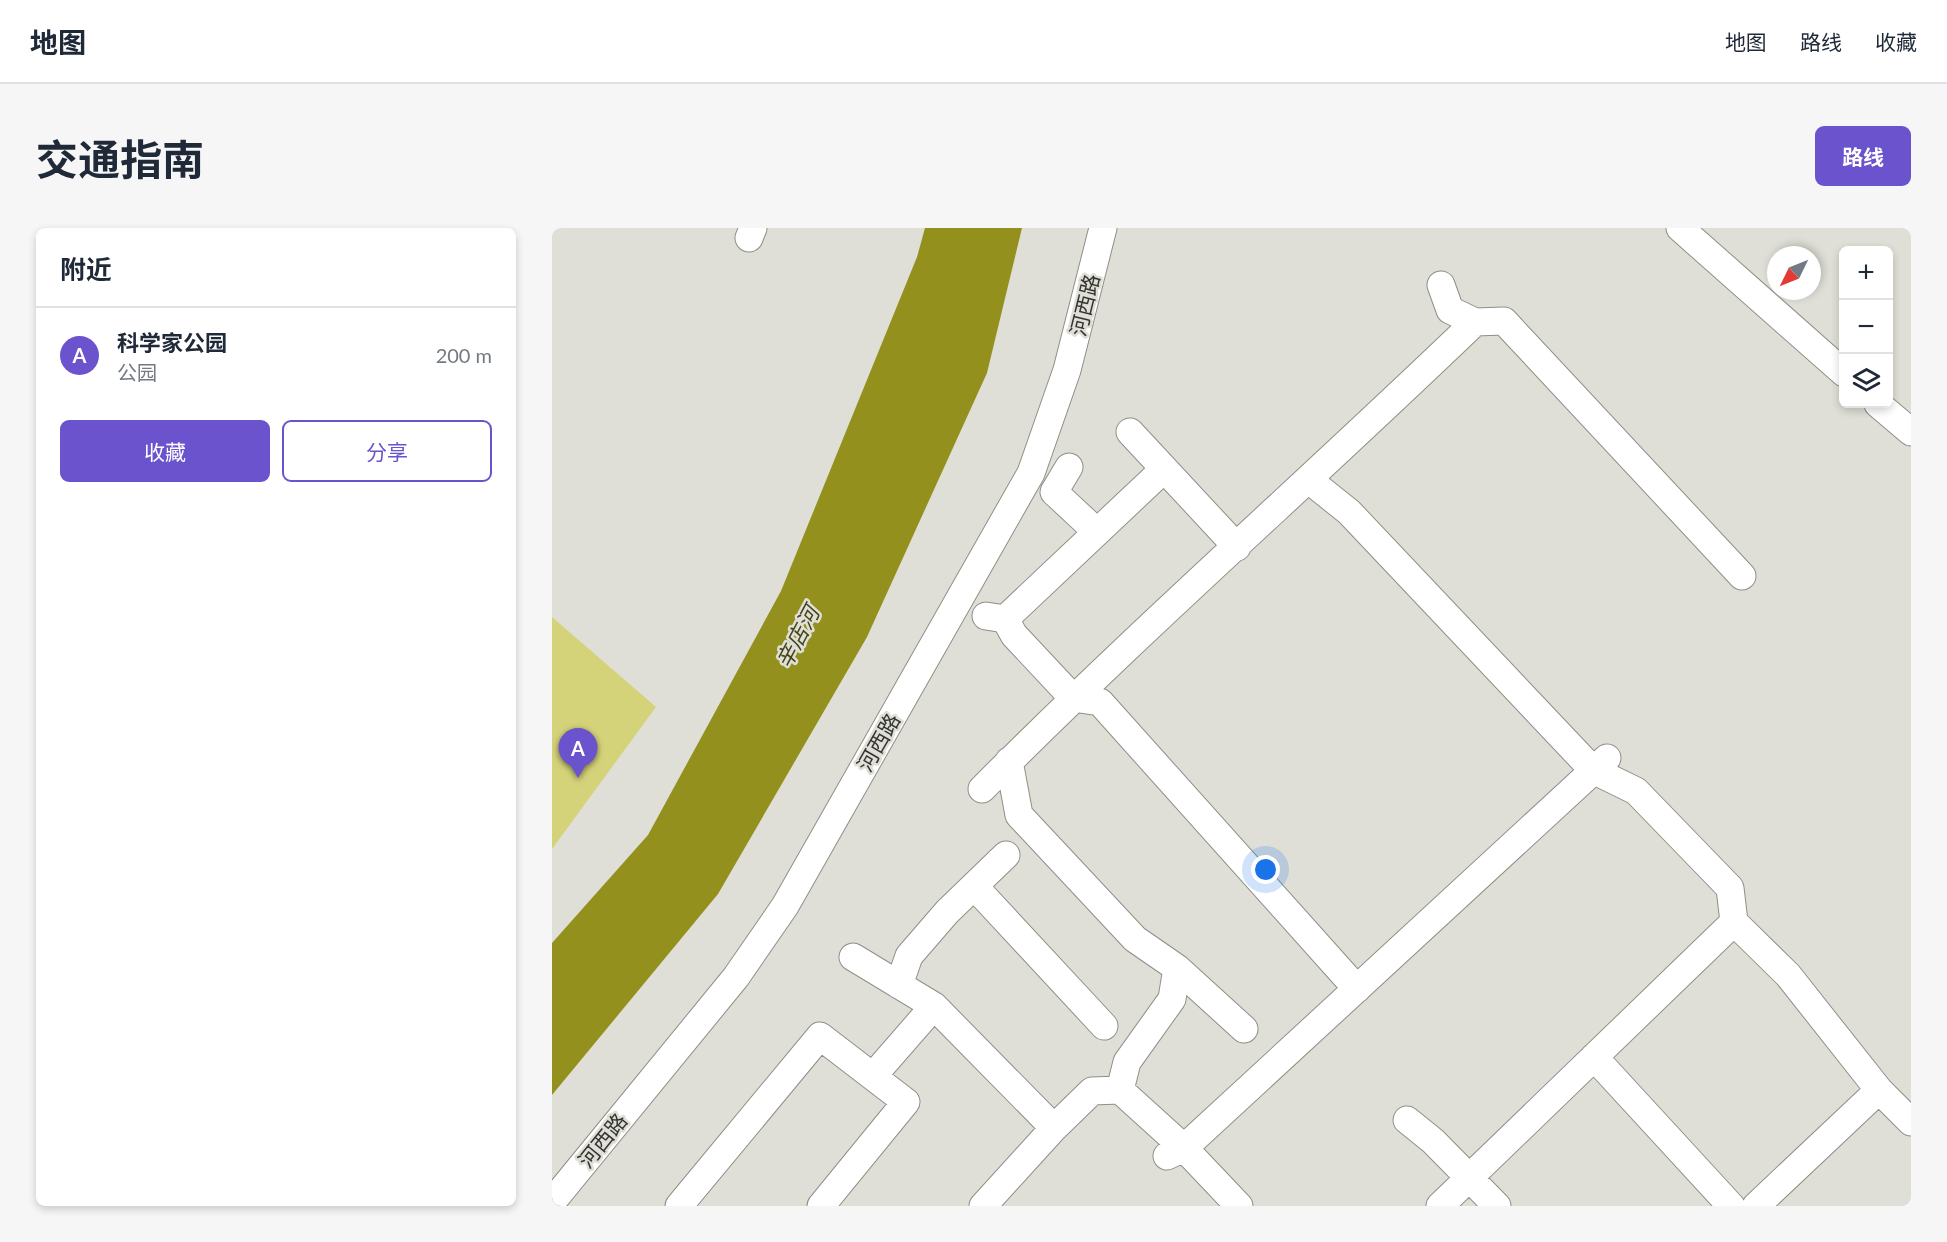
<!DOCTYPE html>
<html lang="zh">
<head>
<meta charset="utf-8">
<style>
	:root { --surface:#fff; --page:#f6f6f7; --text:#1f2937; --muted:#747a83; --line:#e0e1e3; --accent:#6a53cc }
	body { margin:0; font-family:Lato,"Noto Sans SC",sans-serif; background:var(--page); color:var(--text) }
	.controls { position:absolute; right:18px; top:18px; display:grid; overflow:hidden; border-radius:9px; box-shadow:0 3px 9px #0003 }
	.controls button { width:54px; height:54px; display:grid; place-items:center; padding:0; border:0; border-bottom:2px solid var(--line); background:var(--surface); color:var(--text); font:30px sans-serif }
	.compass { position:absolute; left:1215px; top:18px; width:54px; height:54px; border-radius:50%; background:var(--surface); box-shadow:0 3px 9px #0003; rotate:227deg }
	.you { position:absolute; left:714px; top:642px; width:21px; height:21px; margin:-15px; border:4px solid #fff; border-radius:50%; background:#1a73e8; box-shadow:0 0 0 9px #1a73e833 }
	.badge { display:grid; place-items:center; width:39px; height:39px; border-radius:50%; background:var(--accent); color:#fff; font-size:20px; font-weight:700 }
	.pin { position:absolute; translate:-50% -50px; filter:drop-shadow(0 2px 3px #0008) }
	.pin::after { content:''; position:absolute; top:32px; width:21px; height:18px; background:inherit; clip-path:polygon(0 0,100% 0,50% 100%) }
	.list { margin:0; padding:0; list-style:none }
	h2 { display:flex; justify-content:space-between; align-items:center; height:78px; margin:0; padding:0 24px; font-size:26px }
	h2 small { font-size:20px; font-weight:400; color:var(--muted) }
	.list li { display:grid; grid-template-columns:39px 1fr auto; gap:18px; align-items:center; box-sizing:border-box; height:96px; padding:0 24px; border-top:2px solid var(--line) }
	.list b { display:block; font-size:22px; white-space:nowrap }
	.list p { margin:0; font-size:20px; white-space:nowrap; color:var(--muted) }
	.list em { font-size:20px; font-style:normal; color:var(--muted) }
	.actions { display:flex; gap:12px; padding:18px 24px }
	.actions a { flex:1; padding:14px 0; border:2px solid var(--accent); border-radius:9px; text-align:center; font-size:21px; color:var(--accent) }
	.actions .main { background:var(--accent); color:#fff }
	.icon { flex:none; width:33px; height:33px; fill:none; stroke:currentColor; stroke-width:2; stroke-linecap:round; stroke-linejoin:round }
	.map { position:relative; flex:none; width:1359px; height:978px; overflow:hidden; border-radius:9px }
	header { display:flex; align-items:center; gap:36px; box-sizing:border-box; height:84px; padding:0 30px; background:var(--surface); border-bottom:2px solid var(--line) }
	header strong { font-size:28px }
	nav { display:flex; gap:33px; margin-inline-start:auto; font-size:21px }
	.intro { display:flex; align-items:center; justify-content:space-between; box-sizing:border-box; height:144px; padding:0 36px }
	h1 { margin:0; font-size:42px }
	.button { padding:15px 27px; border-radius:9px; background:var(--accent); color:#fff; font-size:21px; font-weight:700 }
	main { display:flex; gap:36px; padding:0 36px }
	aside { flex:1; background:var(--surface); border-radius:9px; box-shadow:0 3px 9px #0003 }
	.map>svg:first-child { display:block }
	.green { fill:#d5d379 }
	.water { fill:#94901e }
	.lines { fill:none; stroke-linecap:round; stroke-linejoin:round }
	.minor-casing { stroke:#8f8f88; stroke-width:29 }
	.minor { stroke:#fff; stroke-width:27 }
	.labels { text-anchor:middle; dominant-baseline:central; stroke-width:5; stroke-linejoin:round; paint-order:stroke }
	.street-label { font-size:21px; fill:#333330; stroke:#dfdfd7 }
	.water-label { font-size:22px; font-style:italic; fill:#454418; stroke:#dfdfd7 }
</style>
</head>
<body>
<header>
<strong>地图</strong>
<nav><a>地图</a><a>路线</a><a>收藏</a></nav>
</header>
<div class="intro"><h1>交通指南</h1><a class="button">路线</a></div>
<main>
<aside>
<h2>附近<small></small></h2>
<ul class="list">
<li><span class="badge">A</span><div><b>科学家公园</b><p>公园</p></div><em>200 m</em></li>
</ul>
<div class="actions"><a class="main">收藏</a><a>分享</a></div>
</aside>
<div class="map">
<svg width="1359" height="978" viewBox="0 0 1359 978">
	<rect width="100%" height="100%" fill="#dfdfd7"/>
	<path class="green" d="M0,389l104,90 -104,142z"/>
	<path class="water" d="M373,0h97l-35,145 -120,264 -149,257 -166,201v-152l96,-108 133,-244 136,-334z"/>
	<g class="lines">
		<defs>
			<path id="minor" d="M1128,0l164,145
				M197,10l4,-10
				M889,57l9,25 25,12 29,-1 238,255
				M1326,176l33,28
				M578,204l107,115
				M517,239l-15,25 43,40
				M757,252l40,32 244,258 43,21 94,97 4,34 54,53 91,115 32,32
				M434,388l19,3 159,-150
				M453,391l9,16 59,63 27,4 257,287
				M457,533l10,54 116,124 42,29 67,61
				M430,561c160,-161 330,-310 493,-467
				M422,658l130,140
				M301,729l81,49 120,122 38,-37 28,-1
				M625,740l-5,31 -45,63 -7,28 64,58 55,58
				M347,757l10,-29 38,-44 59,-57
				M1042,829l137,149
				M321,848l61,-70
				M855,892l26,21 64,65
				M615,928l17,-8 423,-390
				M0,974l184,-225 49,-71 246,-433 36,-103 36,-142
				M127,978l141,-170 86,66 -85,104
				M431,978l71,-78
				M888,978l294,-284
				M1204,978l123,-116"/>
		</defs>
		<use href="#minor" class="minor-casing"/>
		<use href="#minor" class="minor"/>
	</g>
	<g class="labels">
		<g class="street-label">
			<text transform="translate(532 77) rotate(-76)">河西路</text>
			<text transform="translate(326 514) rotate(-60)">河西路</text>
			<text transform="translate(50 912) rotate(-51)">河西路</text>
		</g>
		<g class="water-label">
			<text transform="translate(245 409) rotate(-62)">辛店河</text>
		</g>
	</g>
</svg>
<div class="controls">
<button>+</button>
<button>−</button>
<button><svg class="icon" aria-label="layers" viewBox="0 0 24 24"><path d="M12 4l9 5-9 5-9-5zM3 14l9 5 9-5"/></svg></button>
</div>
<svg class="compass" viewBox="-18 -18 36 36"><path d="M0-13l5 13h-10z" fill="#e53935"/><path d="M0 13l5-13h-10z" fill="#747a83"/></svg>
<div class="you"></div>
<div class="pin badge" style="left:26px;top:550px">A</div>
</div>
</main>
</body>
</html>
